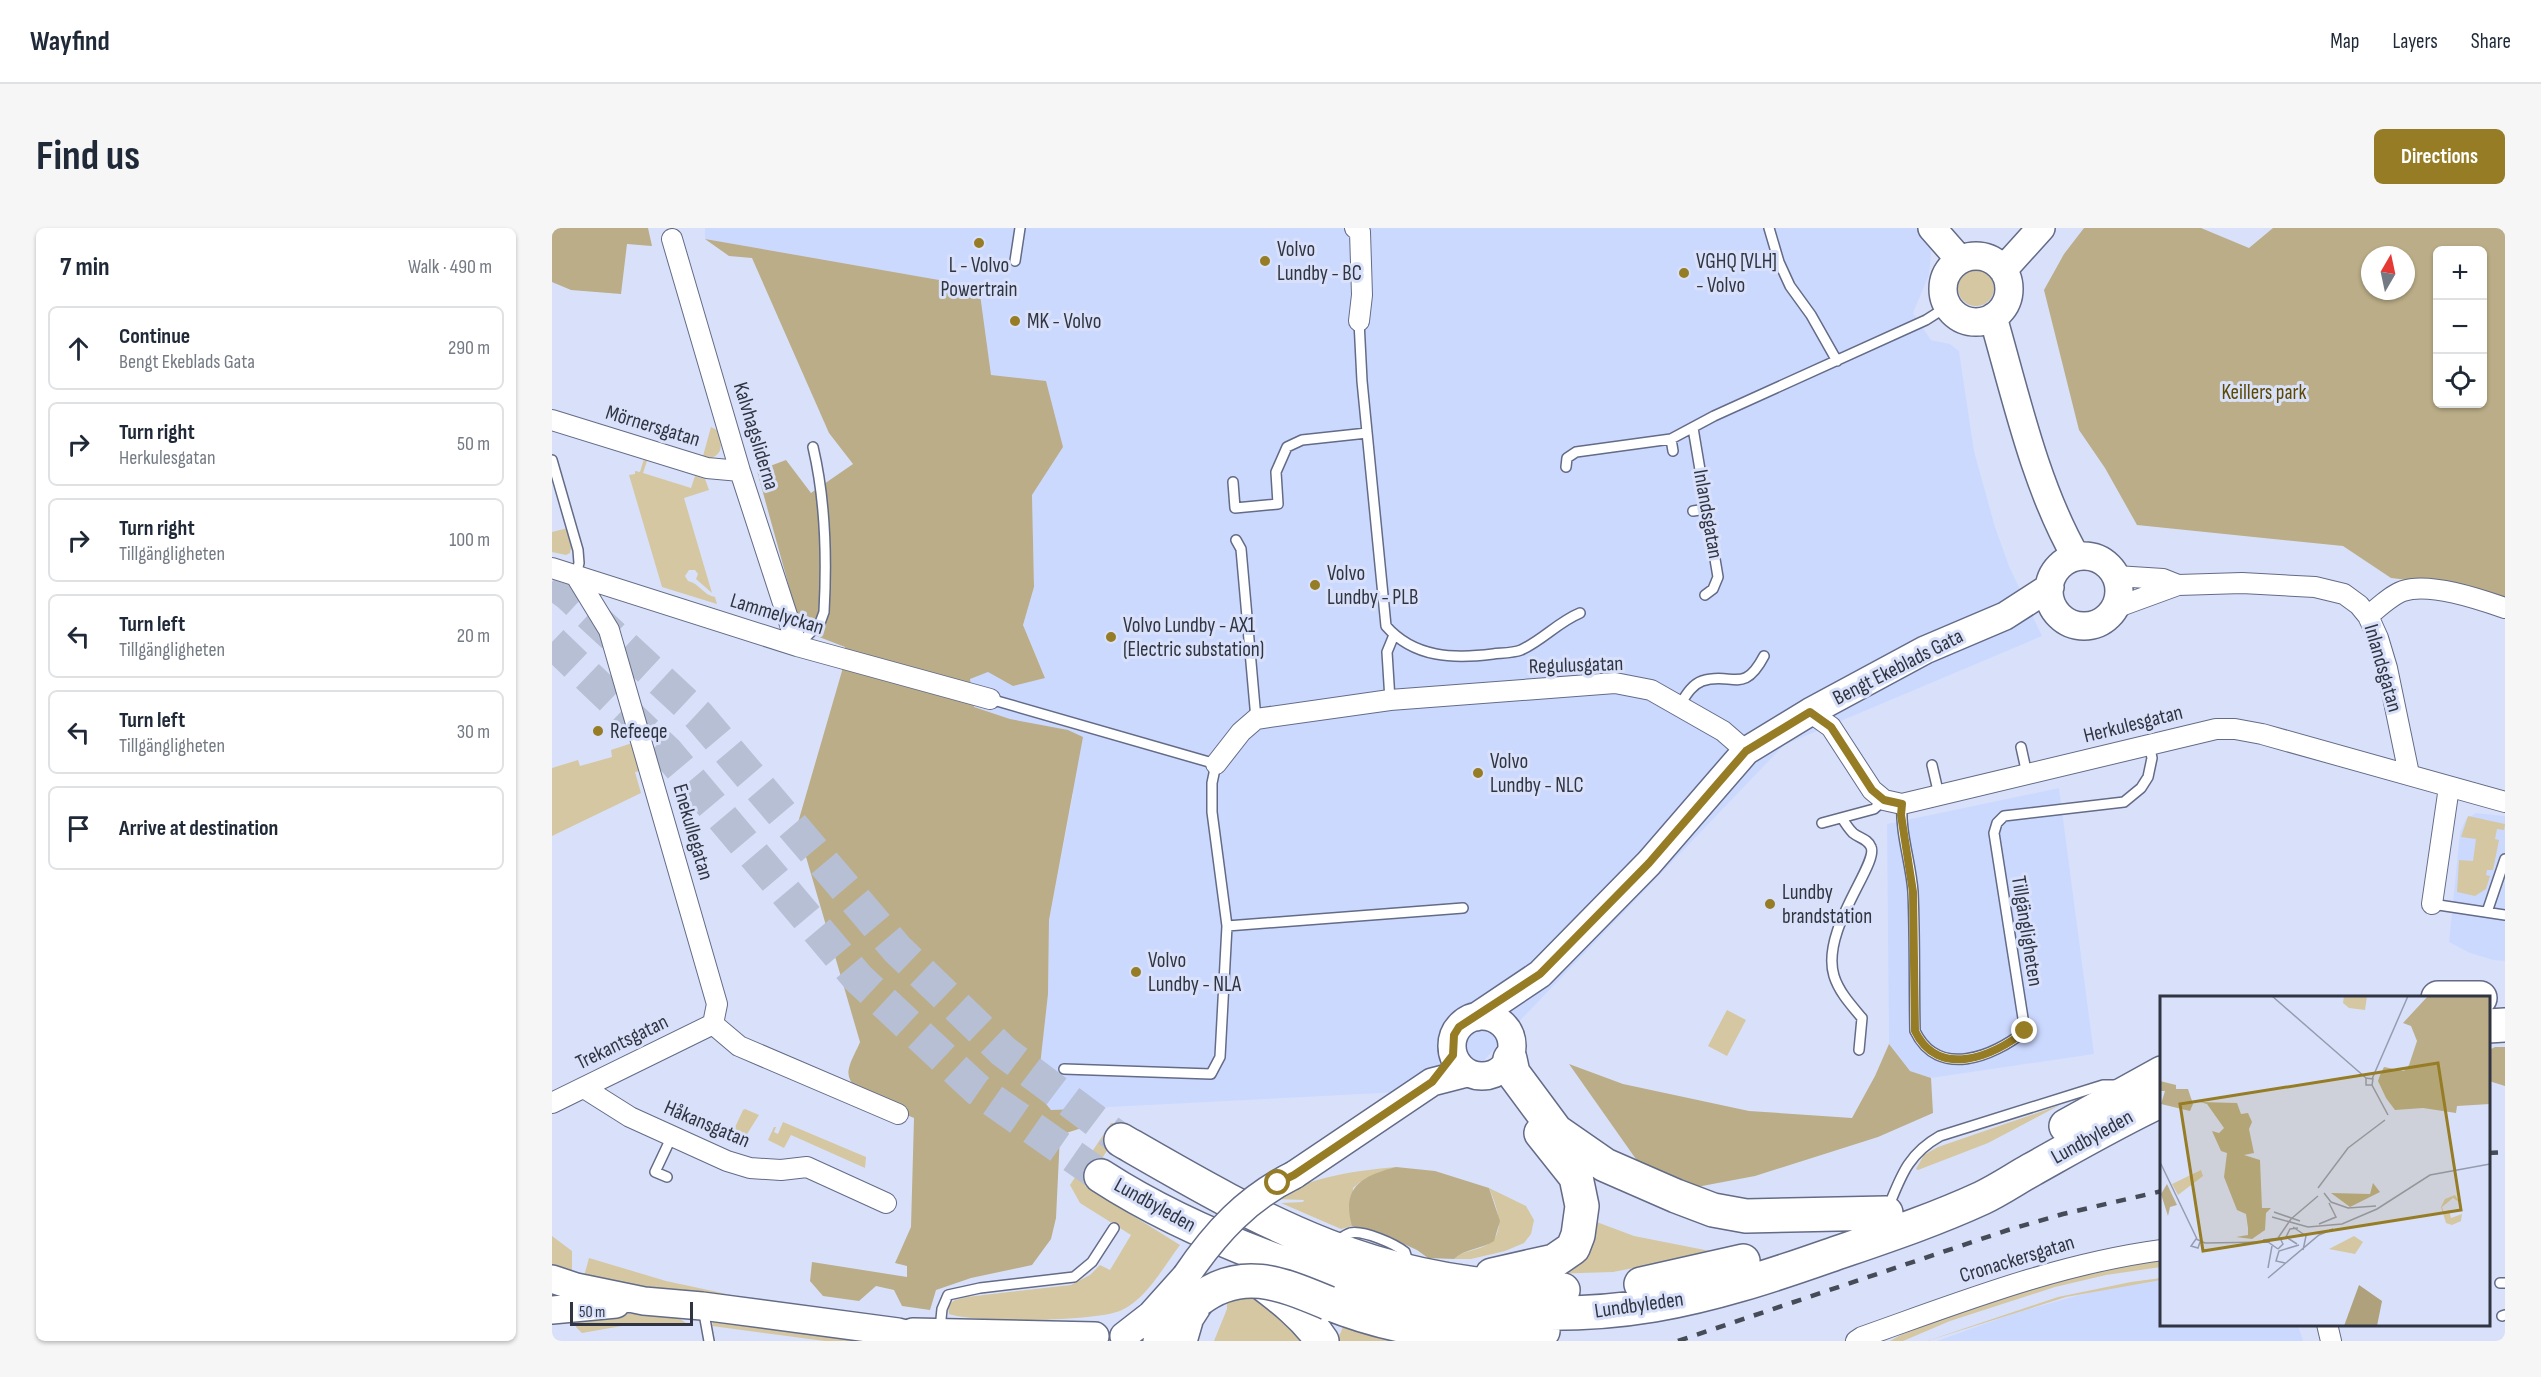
<!DOCTYPE html>
<html lang="en">
<head>
<meta charset="utf-8">
<style>
	:root { --surface:#fff; --page:#f6f6f7; --text:#1f2937; --muted:#747a83; --line:#e0e1e3; --accent:#967c24 }
	body { margin:0; font-family:"Sofia Sans Condensed",sans-serif; background:var(--page); color:var(--text) }
	.controls { position:absolute; right:18px; top:18px; display:grid; overflow:hidden; border-radius:9px; box-shadow:0 2px 4px #0004 }
	.controls button { width:54px; height:54px; display:grid; place-items:center; padding:0; border:0; border-bottom:2px solid var(--line); background:var(--surface); color:var(--text); font:30px sans-serif }
	.compass { position:absolute; left:1809px; top:18px; width:54px; height:54px; border-radius:50%; background:var(--surface); box-shadow:0 2px 4px #0004; rotate:9deg }
	.scale { position:absolute; left:18px; bottom:15px; width:123px; box-sizing:border-box; padding-left:6px; border:3px solid #313541; border-top:0; font-size:16px; line-height:21px; white-space:nowrap; color:#313541; -webkit-text-stroke:4px #d9e1fa; paint-order:stroke }
	.stop { position:absolute; width:18px; height:18px; margin:-14px; border:4px solid #967c24; border-radius:50%; background:#fff }
	.stop.end { background:#967c24; border-color:#fff; box-shadow:0 2px 6px #0008 }
	.list { margin:0; padding:0; list-style:none }
	h2 { display:flex; justify-content:space-between; align-items:center; height:78px; margin:0; padding:0 24px; font-size:26px }
	h2 small { font-size:20px; font-weight:400; color:var(--muted) }
	.list li { display:grid; grid-template-columns:39px 1fr auto; gap:18px; align-items:center; box-sizing:border-box; height:84px; margin:0 12px 12px; padding:0 12px; border:2px solid var(--line); border-radius:9px }
	.list b { display:block; font-size:22px; white-space:nowrap }
	.list p { margin:0; font-size:20px; white-space:nowrap; color:var(--muted) }
	.list em { font-size:20px; font-style:normal; color:var(--muted) }
	.icon { flex:none; width:33px; height:33px; fill:none; stroke:currentColor; stroke-width:2; stroke-linecap:round; stroke-linejoin:round }
	.map { position:relative; flex:none; width:1953px; height:1113px; overflow:hidden; border-radius:9px }
	header { display:flex; align-items:center; gap:36px; box-sizing:border-box; height:84px; padding:0 30px; background:var(--surface); border-bottom:2px solid var(--line) }
	header strong { font-size:28px }
	nav { display:flex; gap:33px; margin-inline-start:auto; font-size:21px }
	.intro { display:flex; align-items:center; justify-content:space-between; box-sizing:border-box; height:144px; padding:0 36px }
	h1 { margin:0; font-size:42px }
	.button { padding:15px 27px; border-radius:9px; background:var(--accent); color:#fff; font-size:21px; font-weight:700 }
	main { display:flex; gap:36px; padding:0 36px }
	aside { flex:1; background:var(--surface); border-radius:9px; box-shadow:0 2px 4px #0004 }
	.map>svg:first-child { display:block }
	.built { fill:#ccd9ff }
	.green { fill:#d4c7a1 }
	.forest { fill:#baad87; fill-rule:evenodd }
	.lines { fill:none; stroke-linecap:round; stroke-linejoin:round }
	.highway-tunnel { stroke:#b7bfd5; stroke-width:33; stroke-dasharray:33 16; stroke-linecap:butt }
	.lane-casing { stroke:#636b87; stroke-width:12 }
	.street-casing { stroke:#636b87; stroke-width:22 }
	.secondary-casing { stroke:#636b87; stroke-width:30 }
	.highway-casing { stroke:#636b87; stroke-width:36 }
	.lane { stroke:#fff; stroke-width:9 }
	.street { stroke:#fff; stroke-width:20 }
	.secondary { stroke:#fff; stroke-width:27 }
	.highway { stroke:#fff; stroke-width:33 }
	.rail { stroke:#464b58; stroke-width:4.5; stroke-dasharray:10 10; stroke-linecap:butt }
	.secondary-bridge-casing { stroke:#636b87; stroke-width:30; stroke-linecap:butt }
	.highway-bridge-casing { stroke:#636b87; stroke-width:36; stroke-linecap:butt }
	.secondary-bridge { stroke:#fff; stroke-width:27 }
	.highway-bridge { stroke:#fff; stroke-width:33 }
	.route { stroke:#967c24; stroke-width:8 }
	.poi-dot { fill:#967c24; stroke:#d9e1fa; stroke-width:2 }
	.labels { text-anchor:middle; dominant-baseline:central; stroke-width:6; stroke-linejoin:round; paint-order:stroke }
	.poi-label { font-size:21px; fill:#313541; stroke:#d9e1fa; text-anchor:start }
	.park-label { font-size:21px; fill:#5b4801; stroke:#d9e1fa }
	.street-label { font-size:21px; fill:#313541; stroke:#d9e1fa }
	.inset-road { fill:none; stroke:#969cb0; stroke-width:1.5 }
	.view { fill:#967c24; fill-opacity:0.15; stroke:#967c24; stroke-width:3 }
	.inset-edge { fill:none; stroke:#313541; stroke-width:3 }
</style>
</head>
<body>
<header>
<strong>Wayfind</strong>
<nav><a>Map</a><a>Layers</a><a>Share</a></nav>
</header>
<div class="intro"><h1>Find us</h1><a class="button">Directions</a></div>
<main>
<aside>
<h2>7 min<small>Walk · 490 m</small></h2>
<ul class="list">
<li><svg class="icon" aria-label="ahead" viewBox="0 0 24 24"><path d="M12 20V5M6 11l6-6 6 6"/></svg><div><b>Continue</b><p>Bengt Ekeblads Gata</p></div><em>290 m</em></li>
<li><svg class="icon" aria-label="right" viewBox="0 0 24 24"><path d="M7 20v-9h11M14 6l5 5-5 5"/></svg><div><b>Turn right</b><p>Herkulesgatan</p></div><em>50 m</em></li>
<li><svg class="icon" aria-label="right" viewBox="0 0 24 24"><path d="M7 20v-9h11M14 6l5 5-5 5"/></svg><div><b>Turn right</b><p>Tillgängligheten</p></div><em>100 m</em></li>
<li><svg class="icon" aria-label="left" viewBox="0 0 24 24"><path d="M17 20v-9H6M10 6l-5 5 5 5"/></svg><div><b>Turn left</b><p>Tillgängligheten</p></div><em>20 m</em></li>
<li><svg class="icon" aria-label="left" viewBox="0 0 24 24"><path d="M17 20v-9H6M10 6l-5 5 5 5"/></svg><div><b>Turn left</b><p>Tillgängligheten</p></div><em>30 m</em></li>
<li><svg class="icon" aria-label="arrive" viewBox="0 0 24 24"><path d="M6 21V4h12l-3 4 3 4H6"/></svg><div><b>Arrive at destination</b></div></li>
</ul>
</aside>
<div class="map">
<svg width="1953" height="1113" viewBox="0 0 1953 1113">
	<rect width="100%" height="100%" fill="#d9e1fa"/>
	<path class="built" d="M153,0h1215l10,12 1,14 -2,21 -16,38 18,27 19,4 9,7 15,100 21,76 14,39 33,70 -258,109 -274,286 -51,58 -408,21 -14,-16 11,-100 1,-74 24,-126 -63,-75 -36,-12 -5,-29 19,-6 25,14 32,-9 -22,-52 11,-38 -2,-92 31,-48 -72,-72 -13,-88 -273,-48z
		M1507,560l35,266 -163,24 -21,-7 -21,-27 -2,-220z
		M1924,585l29,3v145l-12,-1 -23,-7 -21,-11 11,-110 6,-13z
		M1609,1051l1,45 136,1 5,16h-366l78,-28 61,-17 45,-11z"/>
	<path class="green" d="M1406 60a18 18 0 1 1 36 0a18 18 0 1 1-36 0Z
		M159,199l6,3c4,12 8,23 -6,28l-8,-2z
		M92,231l3,2 -4,12 48,15 4,-12 10,3 4,11 -25,8 28,95 -16,-14 2,-5 -3,-4h-6l-4,6 3,5c11,2 15,14 27,16l2,7 -55,-17 -33,-112 6,-1v-3l5,1z
		M16,300l4,16 -2,9 -4,2 -14,-3v-20z
		M80,515l8,28 -5,1 6,21 -89,43v-68l26,-8 2,6 32,-9 -1,-7z
		M1916,588l37,8 -1,6 -7,-1 -2,10 4,1 -6,30h-6l-1,5 4,1 -4,13 -11,7 -18,-4 2,-32 14,1 3,-22 -15,-2z
		M1175,782l19,10 -19,36 -19,-10z
		M1508,877l-72,38 -70,27 -2,-1 8,-14 14,-8z
		M193,881l14,6 -17,27 -11,-6 12,-26z
		M231,894l83,35 -1,11 -74,-33 -7,13 -16,-8 6,-13h2l-2,5 4,2z
		M559,895h13l-39,63 95,59c-16,21 -33,53 -58,65 -24,12 -147,13 -173,4l-1,-9 7,-5 12,-3 104,-12 19,-10 10,-10 10,5 21,-35 -51,-32 -10,-18z
		M844,939l-36,15 -7,6 -1,38 -11,3 -60,-26 22,-1 1,-2 -29,-1c36,-23 80,-28 121,-32z
		M937,960l37,18 8,14 -3,14 -7,9 -19,8 -34,8h-17c7,-7 17,-8 26,-11 29,-9 18,-39 9,-60z
		M1034,990l48,18 81,16 -102,20 -94,3z
		M0,1008l20,15v27l-20,-11z
		M37,1030l77,23 84,18 1,2 -168,-21z
		M1609,1033v6l-55,8 -51,12 -105,34 -47,20h-13c21,-13 44,-20 67,-29 66,-24 135,-44 204,-51z
		M1609,1050v2l-95,17 -139,44 131,-44 73,-15z
		M707,1068l44,45h-89l13,-32v-5l-6,-6z
		M97,1085l27,3 10,7 -53,1 -51,9 -6,-6 1,-7 44,-6z
		M161,1093l151,20h-39l-113,-15z
		M793,1094l79,19h-91v-2l7,-5z"/>
	<path class="forest" d="M0,0h96l4,18 -25,-2 -6,50 -50,-4 -19,-8z
		M1532,0h117l48,20 24,-20h232v373l-72,-18 -42,-5 -48,-32 -206,-21 -32,-57 -26,-38 -35,-140 20,-36zM1886,22h44v154h-44zM1818,27h36v36h-36z
		M153,11l274,48 12,88 55,6 17,66 -31,48 2,92 -11,38 22,53 -32,8 -25,-14 -18,7 4,28 36,12 58,11 15,7 -34,183 -1,74 -11,99 14,17 50,-2 -13,18 -28,9 -4,83 -5,21 -19,26 -61,13 -35,12 -6,20 -28,-4 -8,-16 -18,-4 -17,15 -36,-5 -13,-15 2,-19 95,15v-11l-12,-3 16,-36 3,-109c-18,-8 -72,-24 -65,-50 2,-9 8,-18 11,-26l-63,-216 45,-155 3,-24 -44,-17 -44,-159 29,-11 25,33 42,-29 -24,-31 -77,-175 -23,-2z
		M1337,816l21,27 21,7 2,35 -55,24 -123,39 -69,13 -48,-27 -69,-98 54,20 126,27 103,7 23,-42z
		M1943,819h10v39l-16,-5v-31z
		M844,939l39,4 54,17 11,33 -6,20c-12,8 -30,8 -40,18l-26,-1 -11,-8 -39,-18 -26,-6c-11,-39 10,-50 44,-59z"/>
	<g class="lines">
		<path class="highway-tunnel" d="M0,354l17,13 129,120 199,234 106,102 118,89
			M0,414l115,110 191,226 120,112 123,86"/>
		<defs>
			<path id="lane" d="M1217,0l10,34 11,24 21,29 26,46
				M463,33l5,-33
				M807,93l3,60 24,245c28,32 68,33 107,28 9,-1 20,-1 28,-4 22,-10 37,-28 59,-37
				M1141,200l25,149 -5,12 -8,6
				M1119,211l2,12
				M0,232l26,90 1,13 -3,13
				M1014,239l1,-9 9,-6 95,-13 43,-23 212,-96 22,-14
				M681,254l2,26 43,-4 -2,-32 11,-25 15,-7 65,-7
				M1141,283l13,-2
				M684,312l5,9 15,170
				M245,418l23,-23 4,-11c3,-55 2,-110 -11,-165
				M438,471l226,65 -4,19v29l15,114 -7,131 -9,17 -147,-5
				M838,472l-3,-48 7,-17
				M1127,478c6,-9 12,-21 23,-25 30,-10 41,15 62,-25
				M1469,519l6,27
				M1380,537l7,30
				M1350,576c-2,29 9,59 11,88 2,46 1,93 2,139 23,48 78,26 110,0l-31,-198 3,-10 7,-7 120,-14 17,-14 7,-11 4,-19 -3,-14
				M1290,590c3,5 7,11 11,15 6,5 15,6 18,14 8,17 -51,83 -37,129 5,16 17,29 28,42l-3,32
				M1270,595l52,-14 10,-9
				M1880,676l73,11
				M1935,684l18,-53
				M675,698l236,-18
				M115,949l-12,-5 17,-36
				M1336,980c13,-32 20,-54 52,-72l163,-51h14
				M785,1013c4,-3 9,-7 13,-8 14,-3 45,11 55,19l4,13
				M1948,1055h5
				M151,1080l6,33
				M1950,1088l3,-1
				M388,1101l2,-20 6,-14 32,-7 94,-11 18,-15 22,-34"/>
			<path id="street" d="M803,0l5,4 2,63 -3,26
				M120,11l68,232 57,175
				M0,192l155,48 33,3
				M0,340l245,78 193,53
				M24,348l33,54 108,374 -4,20 26,22 159,68
				M1564,348l47,3 15,6 64,-2 73,4 29,7 15,11 9,11 10,22 9,30 22,106
				M1563,380l63,-23
				M1816,388c10,-8 23,-21 35,-25 26,-9 76,8 102,17
				M1258,484l21,15 41,63 12,10 18,4 314,-75h19l27,5 243,68
				M664,536l25,-32 15,-13 134,-19 225,-17 36,7 72,41 23,20
				M1880,676l17,-117
				M32,860l46,29 97,44 23,7 31,2 26,-3 79,36
				M0,875l161,-79
				M1775,1096l4,17
				M1304,1113l6,-4c99,-35 195,-73 300,-87"/>
			<path id="secondary" d="M1380,0l28,32
				M1391 61a33 33 0 1 1 66 0a33 33 0 1 1-66 0Z
				M1451,42l38,-42
				M1441,89c23,80 42,168 83,240
				M1497 363a35 35 0 1 1 70 0a35 35 0 1 1-70 0Z
				M900 818a30 30 0 1 1 60 0a30 30 0 1 1-60 0Z
				M924,789l64,-43 109,-111 97,-112 64,-39 115,-62 80,-34 45,-29
				M742,947l138,-93 35,-9
				M0,1051l24,8 68,14 58,5 196,26 34,9
				M0,1082l64,-6
				M361,1104l182,4
				M572,1108l27,-21 35,-39
				M605,1113l18,-43"/>
			<path id="highway" d="M1886,770h42
				M1936,798l17,-1
				M958,831l3,14 43,58 49,34 71,31 37,14 33,6 140,-3
				M1514,898l96,-53
				M569,912c66,38 134,78 206,106 75,30 155,43 236,44
				M549,948c57,37 116,63 179,86 119,43 248,64 374,43 59,-10 117,-29 174,-49 52,-18 104,-35 154,-58 17,-8 33,-19 49,-28 43,-24 86,-49 131,-70
				M940,1047l62,-14 19,-13 5,-13 4,-29 -6,-29 -35,-44
				M703,1050c24,18 50,37 67,63
				M1089,1056l102,-23
				M776,1075c72,29 138,35 215,28
				M628,1113l7,-24 11,-17"/>
		</defs>
		<use href="#lane" class="lane-casing"/>
		<use href="#street" class="street-casing"/>
		<use href="#secondary" class="secondary-casing"/>
		<use href="#highway" class="highway-casing"/>
		<use href="#lane" class="lane"/>
		<use href="#street" class="street"/>
		<use href="#secondary" class="secondary"/>
		<use href="#highway" class="highway"/>
		<path class="rail" d="M1936,925l17,-1
			M1126,1113l330,-111 55,-16 99,-23"/>
		<defs>
			<path id="secondary-bridge" d="M634,1048c29,-43 61,-78 108,-101"/>
			<path id="highway-bridge" d="M646,1072c44,-34 84,-16 130,3"/>
		</defs>
		<use href="#secondary-bridge" class="secondary-bridge-casing"/>
		<use href="#highway-bridge" class="highway-bridge-casing"/>
		<use href="#secondary-bridge" class="secondary-bridge"/>
		<use href="#highway-bridge" class="highway-bridge"/>
	</g>
	<g class="lines">
		<path class="route" d="M726,955l16,-8 138,-93 21,-27 1,-20 5,-8 81,-53 109,-111 97,-112 64,-39 21,15 41,63 12,10 18,4 -1,11 12,77 2,139c23,48 78,26 110,0"/>
	</g>
	<g class="poi-dot">
		<circle cx="427" cy="15" r="6"/>
		<circle cx="713" cy="33" r="6"/>
		<circle cx="1132" cy="45" r="6"/>
		<circle cx="463" cy="93" r="6"/>
		<circle cx="763" cy="357" r="6"/>
		<circle cx="559" cy="409" r="6"/>
		<circle cx="46" cy="503" r="6"/>
		<circle cx="926" cy="545" r="6"/>
		<circle cx="1218" cy="676" r="6"/>
		<circle cx="584" cy="744" r="6"/>
	</g>
	<g class="labels">
		<g class="poi-label">
			<text x="725" y="21">Volvo<tspan x="725" dy="24">Lundby - BC</tspan></text>
			<text x="1144" y="33">VGHQ [VLH]<tspan x="1144" dy="24">- Volvo</tspan></text>
			<text x="427" y="37" text-anchor="middle">L - Volvo<tspan x="427" dy="24">Powertrain</tspan></text>
			<text x="475" y="93">MK - Volvo</text>
			<text x="775" y="345">Volvo<tspan x="775" dy="24">Lundby - PLB</tspan></text>
			<text x="571" y="397">Volvo Lundby - AX1<tspan x="571" dy="24">(Electric substation)</tspan></text>
			<text x="58" y="503">Refeeqe</text>
			<text x="938" y="533">Volvo<tspan x="938" dy="24">Lundby - NLC</tspan></text>
			<text x="1230" y="664">Lundby<tspan x="1230" dy="24">brandstation</tspan></text>
			<text x="596" y="732">Volvo<tspan x="596" dy="24">Lundby - NLA</tspan></text>
		</g>
		<g class="park-label">
			<text x="1712" y="164">Keillers park</text>
		</g>
		<g class="street-label">
			<text transform="translate(101 198) rotate(17)">Mörnersgatan</text>
			<text transform="translate(204 208) rotate(73)">Kalvhagsliderna</text>
			<text transform="translate(1156 286) rotate(80)">Inlandsgatan</text>
			<text transform="translate(225 386) rotate(17)">Lammelyckan</text>
			<text transform="translate(1024 437) rotate(-2)">Regulusgatan</text>
			<text transform="translate(1346 439) rotate(-27)">Bengt Ekeblads Gata</text>
			<text transform="translate(1831 440) rotate(74)">Inlandsgatan</text>
			<text transform="translate(1581 496) rotate(-14)">Herkulesgatan</text>
			<text transform="translate(141 604) rotate(74)">Enekullegatan</text>
			<text transform="translate(1475 703) rotate(81)">Tillgängligheten</text>
			<text transform="translate(70 814) rotate(-26)">Trekantsgatan</text>
			<text transform="translate(155 896) rotate(23)">Håkansgatan</text>
			<text transform="translate(1540 909) rotate(-29)">Lundbyleden</text>
			<text transform="translate(603 977) rotate(29)">Lundbyleden</text>
			<text transform="translate(1465 1031) rotate(-17)">Cronackersgatan</text>
			<text transform="translate(1087 1077) rotate(-8)">Lundbyleden</text>
		</g>
	</g>
	<g transform="translate(1608 768)">
		<rect width="330" height="330" fill="#d9e1fa"/>
		<path d="M184,0h23l-2,14 -16,-2 -6,-5zM41,174l2,6 -25,19 -6,-11zM295,199l3,5 1,2 -6,-4 -11,9 2,6 5,-3 2,8 11,-4 -1,7 -9,4 -6,-2 -5,-16 4,-8zM194,240l9,6 -8,12 -26,-5z" fill="#d4c7a1"/>
		<path d="M268,0h62v108l-33,2 -1,7 -33,-5 -28,2 -9,-12 -8,-17 2,-6 4,-8 20,4 5,-6 8,-24 -6,-15 -8,-3zM0,85l16,4v4h12l5,15 -3,7 -29,-7 4,-13h-5zM40,106l37,1 4,11 7,-1 4,9 -3,7 5,24 -10,2 16,5 2,48h9l-5,5 -1,17 -13,9 -16,-2 12,-2v-7l-2,-14 -9,-4 -13,-33 3,-24 -6,-2 -9,-20 7,2 5,-5 -17,-24zM213,187l7,9 -30,15 -19,-14 39,1zM7,188l10,21 -7,2 -2,9 -7,-22z" fill="#baad87"/>
		<path d="M199,289l23,16 -5,25h-33z" fill="#aea17c"/>
		<path class="inset-road" d="M112,0l94,82M212,83l36,-83M212,89h-6v-7l7,1 -1,6 16,30M0,166l37,77M158,192l30,-40 37,-28M164,197l7,9 17,6 28,-2M114,216l26,9M112,221l36,10 34,-3 35,-15 53,-34 60,-11M159,228l17,-7 -7,-14M133,231l13,9 -3,14M118,242l13,-19 27,-23M103,244l17,-2 3,6 -5,5M40,246l-2,6 -7,-2 5,-7 9,4 63,-1 10,7M137,248l-11,-7 4,-8 8,-1M125,267l-9,-2 3,-10 20,-6M108,272l4,-22M108,282l51,-43 14,-6"/>
		<path class="view" d="M278,67l23,147 -258,41 -23,-147z"/>
		<rect width="330" height="330" class="inset-edge"/>
	</g>
</svg>
<div class="controls">
<button>+</button>
<button>−</button>
<button><svg class="icon" aria-label="locate" viewBox="0 0 24 24"><circle cx="12" cy="12" r="6"/><path d="M12 2v4M12 18v4M2 12h4M18 12h4"/></svg></button>
</div>
<svg class="compass" viewBox="-18 -18 36 36"><path d="M0-13l5 13h-10z" fill="#e53935"/><path d="M0 13l5-13h-10z" fill="#747a83"/></svg>
<div class="scale">50 m</div>
<div class="stop" style="left:726px;top:955px"></div>
<div class="stop end" style="left:1473px;top:803px"></div>
</div>
</main>
</body>
</html>
